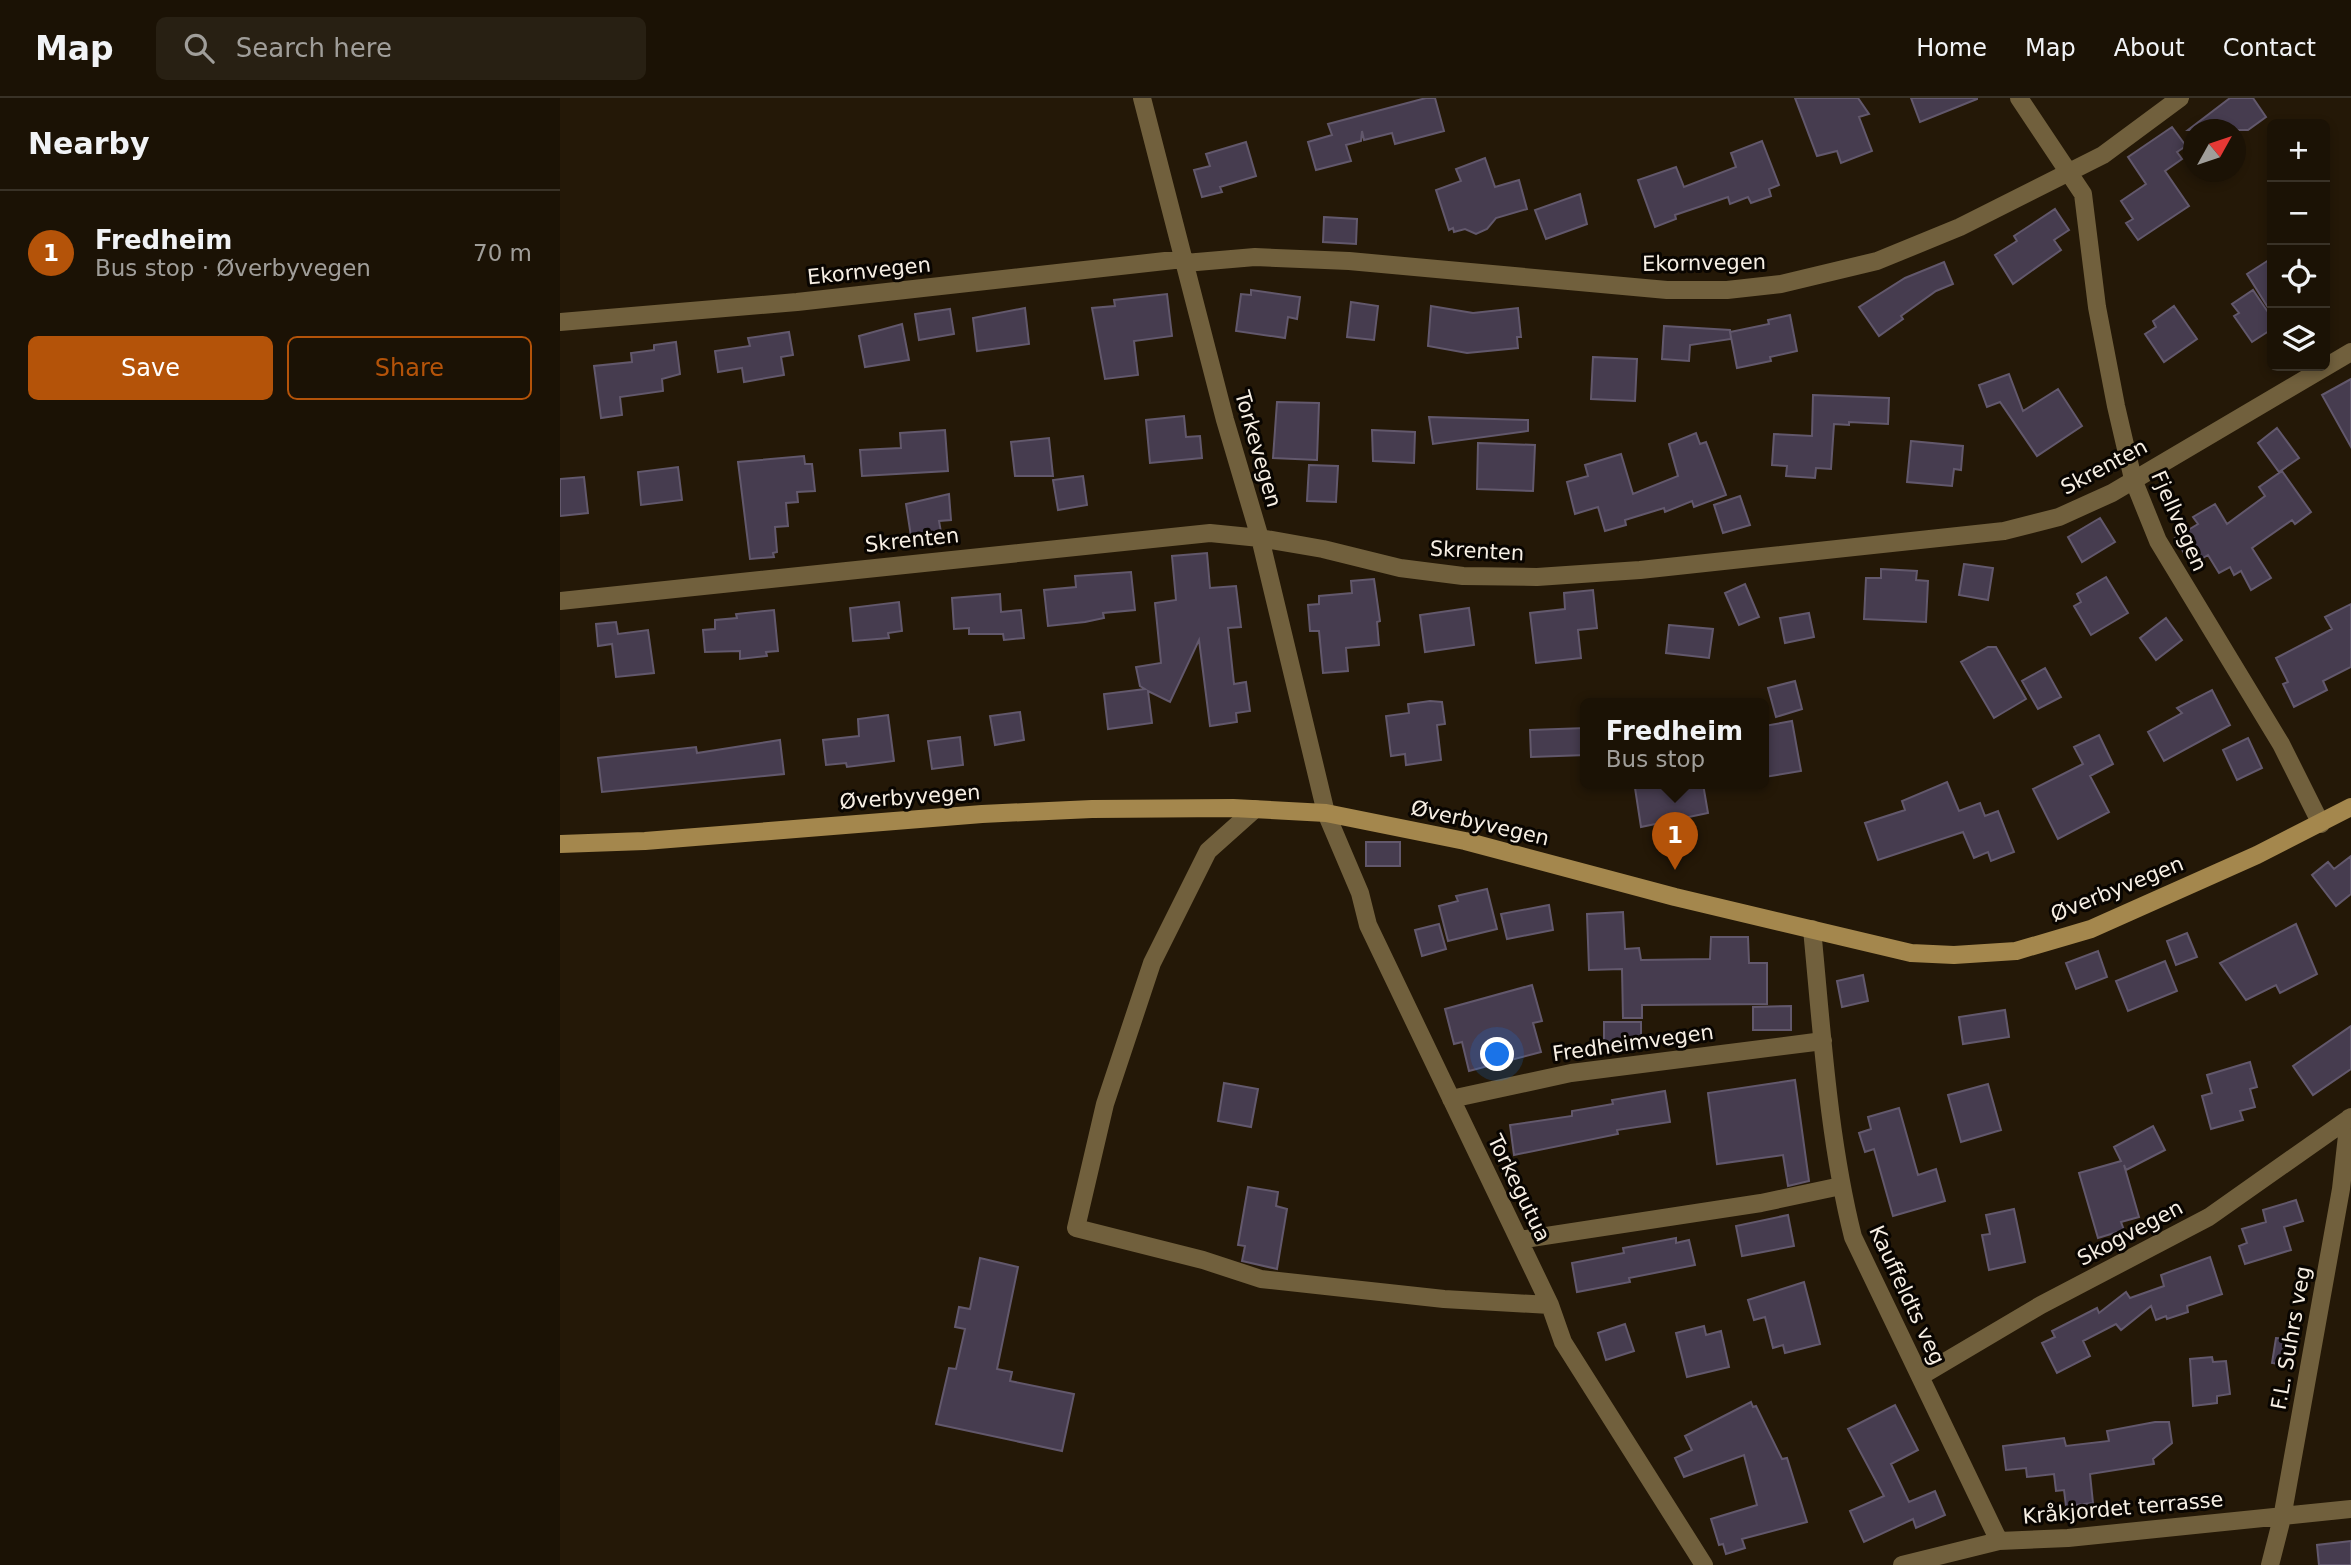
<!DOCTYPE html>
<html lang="en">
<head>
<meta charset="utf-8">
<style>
	:root { --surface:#1b1205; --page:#282013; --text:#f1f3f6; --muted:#a09e9a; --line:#393227; --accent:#b45309 }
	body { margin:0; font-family:"DejaVu Sans",sans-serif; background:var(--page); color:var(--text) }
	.controls { position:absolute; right:21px; top:21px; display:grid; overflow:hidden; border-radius:10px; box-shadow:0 4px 10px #0003 }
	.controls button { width:63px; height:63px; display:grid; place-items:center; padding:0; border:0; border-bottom:2px solid var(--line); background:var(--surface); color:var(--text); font:35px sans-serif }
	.compass { position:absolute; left:1623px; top:21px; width:63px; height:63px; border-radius:50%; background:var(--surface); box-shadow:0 4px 10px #0003; rotate:50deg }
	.you { position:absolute; left:938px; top:957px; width:24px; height:24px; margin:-18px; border:5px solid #fff; border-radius:50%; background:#1a73e8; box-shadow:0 0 0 10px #1a73e833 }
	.badge { display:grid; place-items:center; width:46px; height:46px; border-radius:50%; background:var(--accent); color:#fff; font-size:23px; font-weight:700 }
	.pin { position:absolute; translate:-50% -58px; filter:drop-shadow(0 2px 4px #0008) }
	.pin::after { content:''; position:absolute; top:37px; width:24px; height:21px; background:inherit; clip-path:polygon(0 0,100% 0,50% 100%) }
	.popup { position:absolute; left:1020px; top:600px; width:189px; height:91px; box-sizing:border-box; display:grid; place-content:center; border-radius:10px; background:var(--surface); filter:drop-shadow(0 2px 5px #0005); font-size:23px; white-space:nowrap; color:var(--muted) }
	.popup b { font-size:26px; color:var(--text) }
	.popup::after { content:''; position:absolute; left:50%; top:100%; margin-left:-14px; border:14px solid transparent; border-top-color:var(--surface) }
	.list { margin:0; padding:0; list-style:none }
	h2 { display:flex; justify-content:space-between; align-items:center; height:91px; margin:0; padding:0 28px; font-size:30px }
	h2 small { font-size:23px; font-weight:400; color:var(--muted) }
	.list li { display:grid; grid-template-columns:46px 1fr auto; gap:21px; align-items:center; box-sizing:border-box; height:126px; padding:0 28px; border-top:2px solid var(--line) }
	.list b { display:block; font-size:26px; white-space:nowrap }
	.list p { margin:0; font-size:23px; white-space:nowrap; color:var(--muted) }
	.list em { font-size:23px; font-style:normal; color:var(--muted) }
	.actions { display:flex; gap:14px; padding:21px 28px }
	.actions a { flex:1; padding:16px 0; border:2px solid var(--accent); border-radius:10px; text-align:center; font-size:24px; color:var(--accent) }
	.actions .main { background:var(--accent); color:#fff }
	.icon { flex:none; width:38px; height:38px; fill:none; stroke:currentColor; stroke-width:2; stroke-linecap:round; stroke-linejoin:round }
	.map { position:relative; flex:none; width:1791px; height:1467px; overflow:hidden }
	header { display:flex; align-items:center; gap:42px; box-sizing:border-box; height:98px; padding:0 35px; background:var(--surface); border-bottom:2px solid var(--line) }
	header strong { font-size:33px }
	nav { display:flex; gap:38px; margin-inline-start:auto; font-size:24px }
	.search { width:490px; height:63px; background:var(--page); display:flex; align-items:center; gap:18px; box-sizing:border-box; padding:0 24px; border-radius:10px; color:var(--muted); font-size:26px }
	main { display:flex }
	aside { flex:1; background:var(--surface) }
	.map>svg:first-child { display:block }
	.building { fill:#463c4f; stroke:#62586c; stroke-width:2 }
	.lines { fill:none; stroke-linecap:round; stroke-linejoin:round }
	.minor { stroke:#71603d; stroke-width:18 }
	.secondary { stroke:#a4874d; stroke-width:18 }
	.labels { text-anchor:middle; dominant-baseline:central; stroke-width:6; stroke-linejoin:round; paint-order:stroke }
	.street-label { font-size:21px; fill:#f7efe4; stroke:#090501 }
</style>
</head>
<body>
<header>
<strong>Map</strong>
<div class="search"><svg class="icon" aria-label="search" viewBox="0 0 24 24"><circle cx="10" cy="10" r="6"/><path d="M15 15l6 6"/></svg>Search here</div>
<nav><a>Home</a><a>Map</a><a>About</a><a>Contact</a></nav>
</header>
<main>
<aside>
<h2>Nearby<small></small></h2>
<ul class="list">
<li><span class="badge">1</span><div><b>Fredheim</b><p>Bus stop · Øverbyvegen</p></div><em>70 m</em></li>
</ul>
<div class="actions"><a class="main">Save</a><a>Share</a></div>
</aside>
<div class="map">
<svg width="1791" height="1467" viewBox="0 0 1791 1467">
	<rect width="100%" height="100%" fill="#241807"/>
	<path class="building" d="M866,0h9l9,33 -49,13 -3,-11 -28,7 -2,-9 -1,10 -15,4 5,16 -35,9 -8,-28 24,-7 -4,-11z
		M1235,0h63l11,16 -10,3 13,34 -31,12 -4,-12 -20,5z
		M1351,0h66v1l-57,23z
		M1670,0h23l13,19 -18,13h-60z
		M1612,29l14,19 -9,6 5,7 -17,12 24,35 -51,34 -12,-17 7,-4 -12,-18 25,-17 -18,-27z
		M1202,43l17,44 -10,4 2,7 -20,7 -3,-6 -18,7 -2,-7 -53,18 1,4 -21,8 -17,-47 38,-13 8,20 52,-20 -5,-14z
		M686,44l10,34 -36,11 2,5 -20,5 -8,-27 16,-4 -4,-12z
		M925,60l10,29 24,-7 8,29 -31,9 -9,11 -11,5 -11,-5 -11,3 -1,-4 -4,2 -13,-40 25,-9 -5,-12z
		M1020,96l7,30 -41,15 -11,-29z
		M1495,111l14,21 -15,10 7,10 -48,34 -18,-29 22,-14 -3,-5z
		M764,119l33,2 -1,25 -33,-2z
		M1712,160v56l-25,-40z
		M1384,164l9,22 -17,7 -35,25 2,3 -24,17 -20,-29 46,-29z
		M691,192l49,7 -3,22 -9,-2 -3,21 -49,-7 5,-37 10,1z
		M1693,192l19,28v11l-20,13 -18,-26 5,-3 -7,-9z
		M607,196l5,42 -38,5 4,34 -33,4 -13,-71 23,-2 -1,-6z
		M791,204l27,4 -4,34 -27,-3z
		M871,208l42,7 45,-5 3,29h-4l1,11 -51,5 -39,-7z
		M1614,208l23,33 -33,23 -19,-28 11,-7 -3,-6z
		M465,210l4,36 -52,7 -4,-33z
		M390,211l4,25 -35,6 -4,-26z
		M1230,217l7,36 -27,6 1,4 -34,7 -7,-36 39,-8 -1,-4z
		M342,226l7,36 -44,7 -6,-31z
		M1104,228l66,4 1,9 -41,6 -1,16 -27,-2z
		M229,234l4,23 -12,2 3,18 -40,7 -2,-14 -24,4 -3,-21 35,-5 -2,-8z
		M116,244l4,32 -18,5 1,12 -43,6 2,18 -21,3 -7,-52 38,-4 -1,-9 23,-3v-5z
		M1033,259l44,2 -2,42 -44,-2z
		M1449,276l14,37 35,-22 24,37 -45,30 -37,-54 -13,5 -8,-22z
		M1791,281v68l-29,-52z
		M1253,297l76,3 -1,26 -39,-2v3l-15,-1 -3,45 -15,-1 -1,10 -29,-2 1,-10 -15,-1 2,-31 38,2z
		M717,304l42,1 -2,57 -44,-2z
		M624,318l2,21 14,-1 2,22 -52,5 -4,-43z
		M869,319l99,3v11l-95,13z
		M1717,330l22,30 -20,14 -21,-29z
		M385,332l3,41 -86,5 -2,-26 41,-2 -1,-15z
		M812,332l43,2 -1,31 -41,-2z
		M1136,335l4,11 6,-2 20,53 -32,12 -2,-6 -27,11 -1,-4 -39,12 1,5 -21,6 -7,-24 -23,7 -8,-32 21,-6 -3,-11 36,-11 12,40 45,-18 -9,-32z
		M489,340l4,38h-38l-4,-34z
		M1351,343l52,5 -2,24 -7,-1 -2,17 -45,-4z
		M918,345l57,2 -2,46 -56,-2z
		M244,358l1,8h7l3,27 -18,1 1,10 -12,1 2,23 -13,1 2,25 -4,1 1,4 -24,2 -12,-97z
		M749,367l29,1 -2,36 -29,-1z
		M118,369l4,33 -41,5 -3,-33z
		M1722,373l29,41 -16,12 -3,-4 -40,28 19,30 -20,12 -10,-19 -7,4 -4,-8 -11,6 -11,-18 -17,10 -16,-27 23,-14 -5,-7 22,-13 12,20 38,-28 -6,-9z
		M523,378l4,29 -29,5 -5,-30z
		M24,379l4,36 -28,3v-37z
		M389,396l2,26 -12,1 3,17 -30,5 -6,-39z
		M1180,398l10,29 -27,8 -9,-28z
		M1540,420l15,24 -33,20 -14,-25z
		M647,455l3,35 26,-2 5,41 -13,1 6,56 12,-2 4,29 -14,2 1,9 -27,4 -11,-86 -29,62 -22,-11 4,32 -44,6 -4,-35 41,-5 -5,-3 -4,-19 25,-4 -6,-60 21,-3 -4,-44z
		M1404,466l29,4 -5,32 -29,-5z
		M1321,471l36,2 -1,9 12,1 -2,41 -62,-3 2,-41h15z
		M571,474l4,38 -32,3 1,5 -19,4 -37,4 -4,-36 32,-3 -1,-11z
		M1546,479l22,36 -37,22 -17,-29 7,-4 -4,-8z
		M814,481l6,42 -3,1 2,23 -33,3 2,23 -25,2 -4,-42h-9l-2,-26 11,-1v-8l33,-3 -1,-12z
		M1185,486l14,33 -20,8 -14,-32z
		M1033,492l4,38 -19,2 3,28 -45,5 -6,-50 35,-4 -1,-16z
		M440,496l1,18 20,-2 3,28 -20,2 -1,-6h-34v-6l-15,1 -2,-31z
		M339,504l3,29 -14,2 1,5 -36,3 -3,-33z
		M1791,506v63l-28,14 4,9 -33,17 -11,-23 5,-2 -12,-24 56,-29 -7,-12z
		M909,510l5,37 -49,7 -5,-37z
		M214,512l4,41 -12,1 1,4 -27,3v-8l-35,1 -2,-22 12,-1v-9l22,-2 -1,-4z
		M1249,515l5,24 -29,6 -5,-25z
		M1606,520l16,22 -26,20 -16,-22z
		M56,524l2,12 30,-4 6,43 -38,4 -4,-33 -14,2 -2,-22z
		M1109,527l44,4 -4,29 -43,-5z
		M1428,549h8l30,52 -32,19 -33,-56z
		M1485,570l16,29 -23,12 -16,-28z
		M1235,583l7,28 -26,8 -8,-29z
		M1652,592l18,35 -66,36 -16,-29 34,-19 -5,-5z
		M870,603l12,1 3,22 -8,1 4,35 -35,5 -1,-11 -14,2 -5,-40 23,-3 -1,-9z
		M460,614l4,28 -29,5 -5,-29z
		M328,617l6,46 -47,6 -1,-4 -20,2 -3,-25 36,-4 -1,-17z
		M1232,623l9,50 -37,6v-51z
		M1026,630v27l-55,2 -1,-27z
		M1539,637l14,29 -23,12 19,36 -51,27 -25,-50 50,-25 -9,-17z
		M400,639l3,28 -31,4 -4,-28z
		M1688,640l14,30 -25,12 -14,-30z
		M220,642l4,34 -182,18 -4,-34 98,-11 1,6z
		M1387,684l12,29 21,-8 5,13 13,-5 16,41 -23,9 -3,-9 -14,6 -11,-26 -85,28 -13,-37 40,-13 -3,-9z
		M1094,686h49l5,29 -67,14 -6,-39z
		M806,744h34v24h-34z
		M1791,758v38l-15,12 -24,-31 16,-13 6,7z
		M927,791l10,40 -49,12 -9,-35 19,-5 -2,-5z
		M989,807l4,25 -46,9 -6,-25z
		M1063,814l2,37 14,-1 2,12 69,-1 1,-22h37l1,26h18v41l-125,1v13h-19l-1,-49 -33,1 -2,-56z
		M879,826l7,25 -24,7 -7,-26z
		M1736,826l21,50 -37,19 -4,-8 -30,15 -26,-37z
		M1627,835l10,24 -21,8 -9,-24z
		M1538,853l9,26 -31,12 -10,-26z
		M1605,863l12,30 -49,20 -12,-30z
		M1303,877l5,26 -26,6 -5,-26z
		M972,887l10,36 -9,2 8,29 -72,19 -7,-29 -8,2 -9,-35z
		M1231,908v24h-38v-23z
		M1445,912l4,27 -46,7 -4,-27z
		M1044,924h37v24h-37z
		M1791,928v43l-38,26 -20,-29z
		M1690,964l7,25 -7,2 5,18 -15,4 3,9 -32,9 -9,-33 10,-3 -5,-18z
		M1235,982l14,101 -21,5 -5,-31 -66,9 -9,-71z
		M664,985l34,6 -7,38 -33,-6z
		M1428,986l13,46 -40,12 -13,-47z
		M1105,993l5,31 -53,8 1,4 -104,21 -4,-30 62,-9v-5l41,-7 -1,-4z
		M1339,1010l19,67 18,-6 9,32 -52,15 -19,-67 -9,3 -6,-19 12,-4 -3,-12z
		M1593,1028l12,24 -39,20 -2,-5 15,52 -18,5 3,8 -26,8 -19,-65 42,-12 -7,-14z
		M688,1089l30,5 -2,14 11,3 -10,60 -35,-8 3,-15 -7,-1z
		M1736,1102l7,21 -19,6 7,23 -46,14 -6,-18 8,-3 -5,-14 24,-7 -3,-12z
		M1454,1111l11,53 -36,8 -7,-35 8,-1 -4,-19z
		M1228,1117l6,31 -52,10 -6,-30z
		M1116,1140v5l13,-3 6,25 -66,13 1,4 -53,10 -5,-29 52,-10 -1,-5z
		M1650,1159l12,37 -35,12 1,6 -21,7 -1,-3 -10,4 -5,-14 -30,24 -5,-6 -33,17 7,15 -33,17 -15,-30 13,-6 -3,-6 45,-23 2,5 27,-21 4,6 34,-12 -3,-11z
		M420,1160l38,9 -21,102 15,3 -2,9 64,13 -12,57 -126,-27 13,-56 7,1 9,-40 -10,-2 4,-20 11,2z
		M1244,1184l16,62 -35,9 -2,-8 -10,3 -8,-31 -11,3 -6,-20z
		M1065,1226l9,27 -28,9 -8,-27z
		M1144,1228l2,9 15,-4 8,36 -42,10 -11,-44z
		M1716,1240l20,2 -5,26 -19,-3z
		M1652,1259l1,5 13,-1 4,33 -13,2v7l-24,3 -3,-47z
		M1191,1304l2,5 3,-1 26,53 5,-1 20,64 -65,17 3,9 -19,6 -3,-10 -4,1 -8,-26 46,-14 -13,-50 -60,22 -9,-19 17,-8 -7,-14z
		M1335,1307l23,45 -27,14 18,38 26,-11 10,24 -29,13 -3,-9 -49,23 -14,-31 34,-15 -36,-67z
		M1595,1324h14l3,21 -19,16 1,5 -64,10 3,29 -27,3 -2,-16 -8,1 -2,-17 -27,3 -1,-9 -20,2 -3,-24 61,-8 2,8 43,-5 -2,-10z
		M1791,1443v24h-32l-2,-20z"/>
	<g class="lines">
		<path class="minor" d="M582,0l83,322 35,118 66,275 34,80 8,32 182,380 13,37 141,223
			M1459,0l64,96 14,113 19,99 17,73 25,62 123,203 40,80
			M625,165l70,-6 94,4 318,29h60l54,-6 96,-23 83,-34 143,-72 77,-57
			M0,224l237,-20 386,-43
			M0,503l650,-68 50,5 63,11 77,19 63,8 74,1 103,-7 364,-39 55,-14 53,-24 239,-141
			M695,711l-47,42 -56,112 -47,141 -29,124 127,32 58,19 183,20 106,6
			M1252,831c10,102 16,208 41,308l146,304
			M891,1001l120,-26 252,-32
			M959,1142l242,-37 80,-17
			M1361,1278l120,-71 168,-88 142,-100
			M1342,1467l97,-24 69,-3 283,-29
			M1710,1467l12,-47 59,-329 8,-71"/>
		<path class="secondary" d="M0,746l85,-3 337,-27 110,-5 141,-1 93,5 139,28 210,56 236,56 43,2 62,-4 75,-22 166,-74 94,-48"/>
	</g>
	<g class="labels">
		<g class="street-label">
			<text transform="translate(1144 165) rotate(-1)">Ekornvegen</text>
			<text transform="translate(309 173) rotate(-6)">Ekornvegen</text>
			<text transform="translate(698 351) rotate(74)">Torkevegen</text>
			<text transform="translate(1544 369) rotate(-28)">Skrenten</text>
			<text transform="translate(1619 423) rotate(66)">Fjellvegen</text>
			<text transform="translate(352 442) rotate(-6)">Skrenten</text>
			<text transform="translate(917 453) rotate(3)">Skrenten</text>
			<text transform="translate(350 699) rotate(-4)">Øverbyvegen</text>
			<text transform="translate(920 725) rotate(13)">Øverbyvegen</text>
			<text transform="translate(1557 791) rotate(-22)">Øverbyvegen</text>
			<text transform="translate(1073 945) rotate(-8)">Fredheimvegen</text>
			<text transform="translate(959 1090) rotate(64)">Torkegutua</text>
			<text transform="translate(1570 1135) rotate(-28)">Skogvegen</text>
			<text transform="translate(1347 1197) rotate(65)">Kauffeldts veg</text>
			<text transform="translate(1731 1240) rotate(-80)">F.L. Suhrs veg</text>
			<text transform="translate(1563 1410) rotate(-5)">Kråkjordet terrasse</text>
		</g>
	</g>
</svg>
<div class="controls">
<button>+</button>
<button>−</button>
<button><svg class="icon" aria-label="locate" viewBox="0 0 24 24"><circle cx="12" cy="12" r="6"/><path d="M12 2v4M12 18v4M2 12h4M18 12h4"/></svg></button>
<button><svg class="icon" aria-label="layers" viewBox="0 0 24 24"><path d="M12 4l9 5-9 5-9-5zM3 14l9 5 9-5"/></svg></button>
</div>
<svg class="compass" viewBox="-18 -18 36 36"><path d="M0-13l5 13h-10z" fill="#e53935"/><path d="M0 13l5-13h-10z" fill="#a09e9a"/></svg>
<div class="you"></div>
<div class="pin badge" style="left:1115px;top:772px">1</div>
<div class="popup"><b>Fredheim</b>Bus stop</div>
</div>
</main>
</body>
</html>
